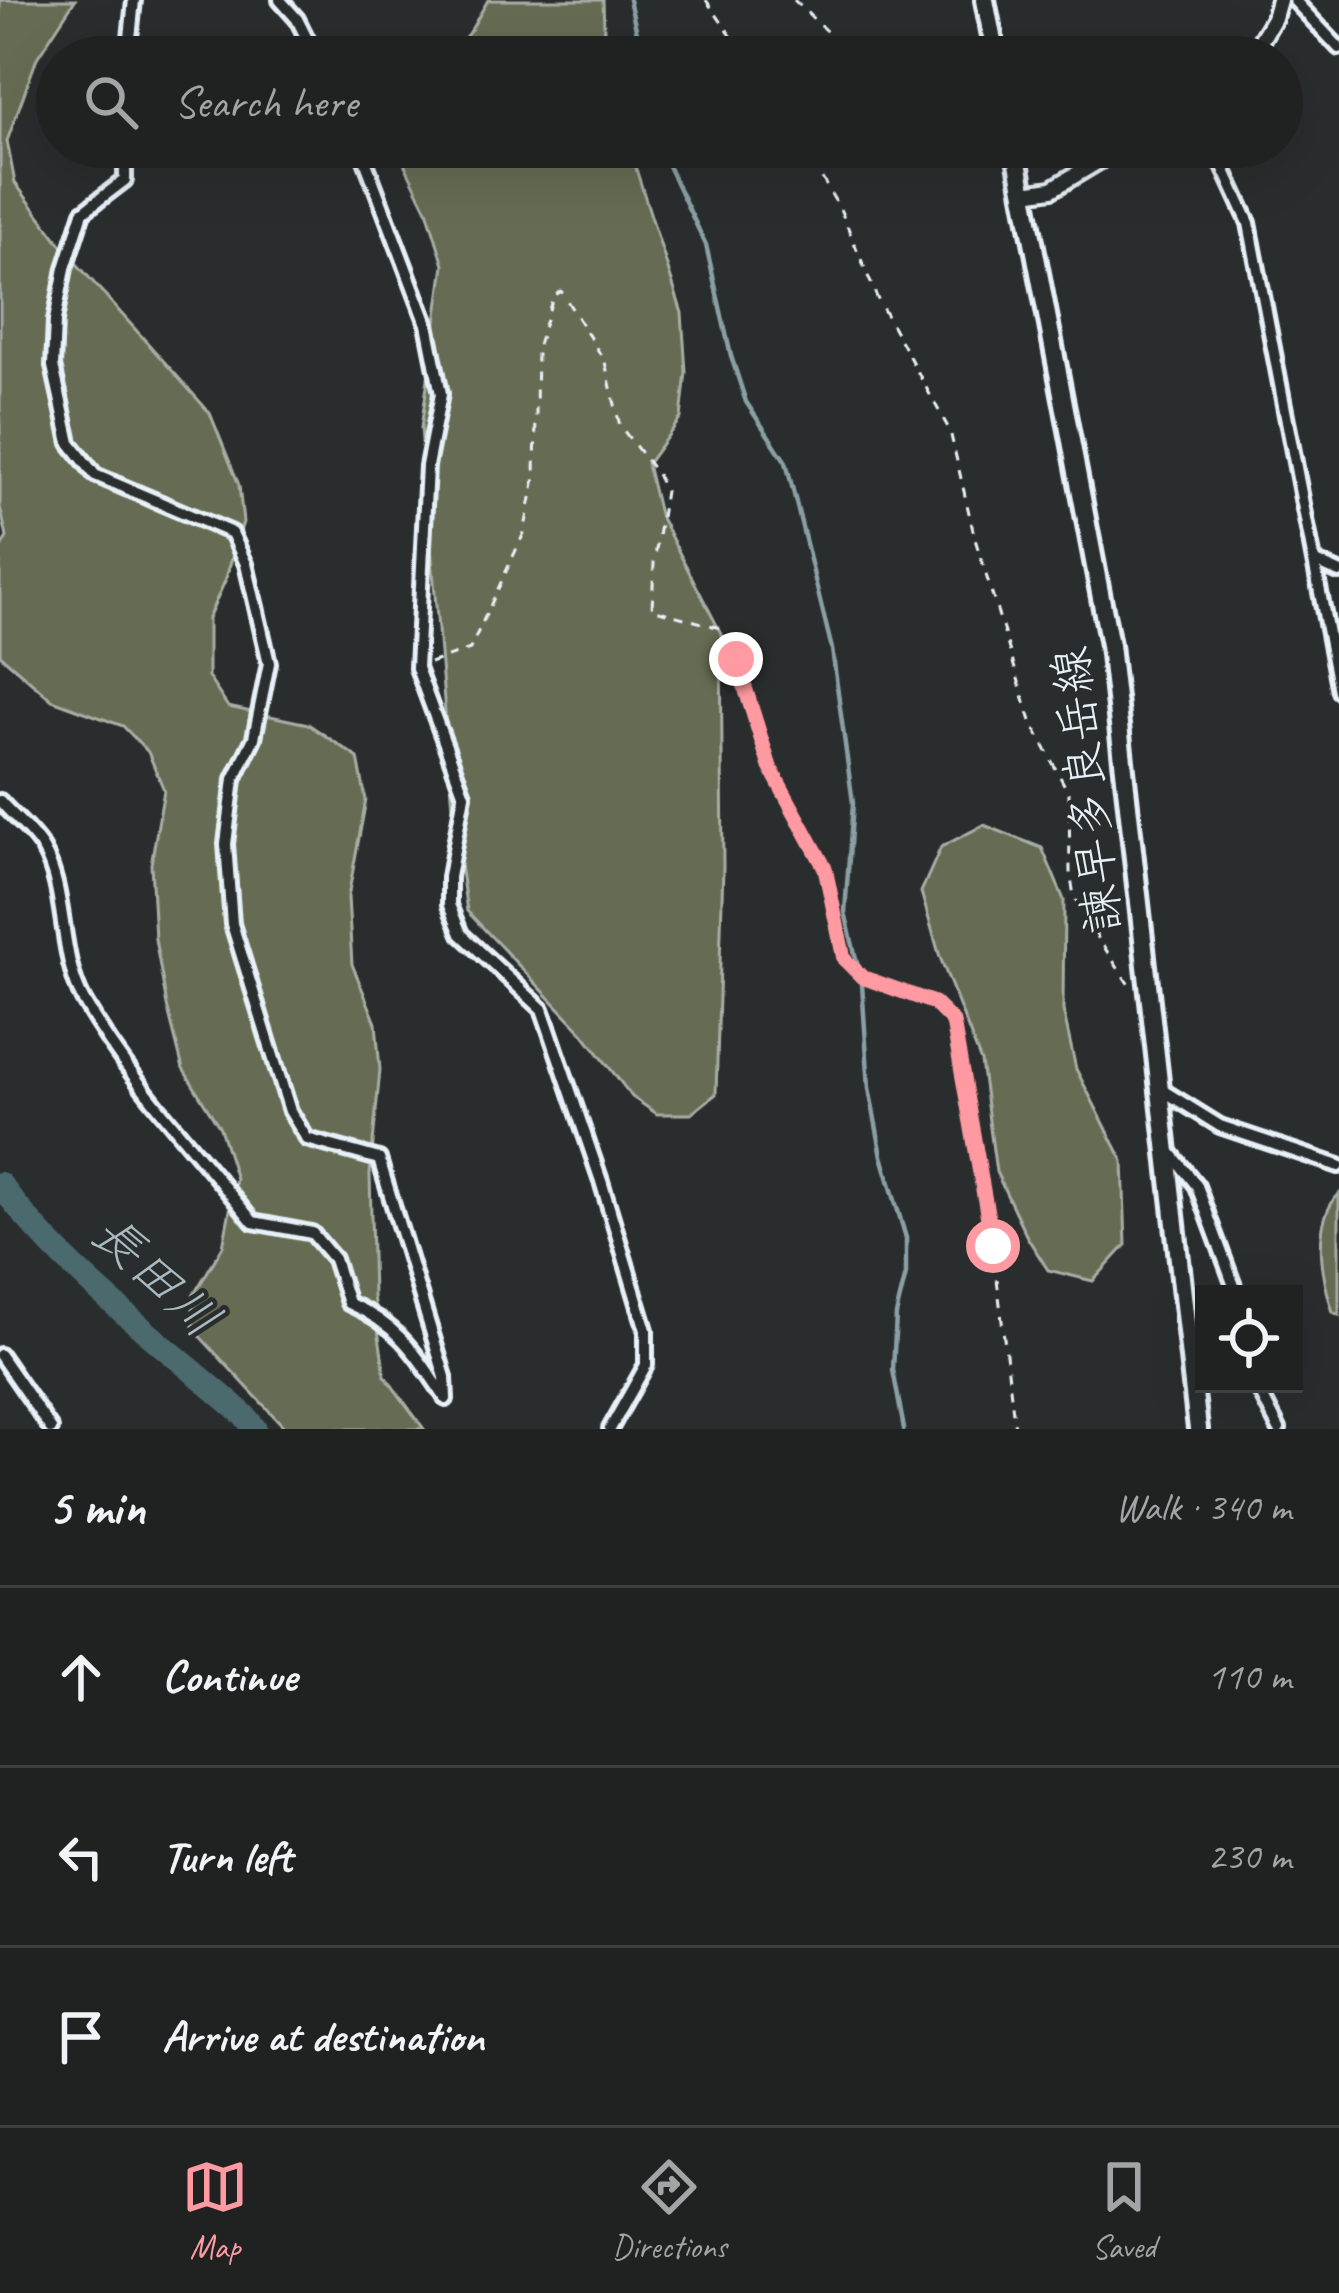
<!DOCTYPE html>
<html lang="en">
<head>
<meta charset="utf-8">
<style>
	:root { --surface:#202222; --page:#2d2f2f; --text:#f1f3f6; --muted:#a2a4a5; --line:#3d3f40; --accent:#ff9aa2 }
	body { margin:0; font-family:Caveat,"Klee One",sans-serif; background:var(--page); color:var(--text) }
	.controls { position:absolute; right:36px; bottom:36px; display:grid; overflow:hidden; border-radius:0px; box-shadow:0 12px 48px #0002 }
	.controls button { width:108px; height:108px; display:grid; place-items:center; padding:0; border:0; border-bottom:3px solid var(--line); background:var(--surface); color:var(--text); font:60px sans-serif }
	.stop { position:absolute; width:36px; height:36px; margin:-27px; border:9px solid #ff9aa2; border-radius:50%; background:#fff }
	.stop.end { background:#ff9aa2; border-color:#fff; box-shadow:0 3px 12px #0008 }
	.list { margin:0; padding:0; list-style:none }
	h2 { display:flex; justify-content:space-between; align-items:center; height:156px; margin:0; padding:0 48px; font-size:51px }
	h2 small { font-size:39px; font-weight:400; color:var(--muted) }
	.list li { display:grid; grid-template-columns:78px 1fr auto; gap:36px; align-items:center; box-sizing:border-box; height:180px; padding:0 48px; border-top:3px solid var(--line) }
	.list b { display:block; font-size:45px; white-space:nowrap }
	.list em { font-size:39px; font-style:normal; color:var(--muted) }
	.icon { flex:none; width:66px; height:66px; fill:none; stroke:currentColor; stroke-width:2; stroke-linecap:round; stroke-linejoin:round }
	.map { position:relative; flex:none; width:1339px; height:1429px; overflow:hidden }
	.search { position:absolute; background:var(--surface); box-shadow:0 12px 48px #0002; left:36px; right:36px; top:36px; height:132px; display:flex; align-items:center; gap:30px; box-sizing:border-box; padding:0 42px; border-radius:66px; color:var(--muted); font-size:45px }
	.sheet { height:696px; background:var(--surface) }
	nav { display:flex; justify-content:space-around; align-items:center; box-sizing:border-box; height:168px; border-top:3px solid var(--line); background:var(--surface); font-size:33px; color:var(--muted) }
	nav a { display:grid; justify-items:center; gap:6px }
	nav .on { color:var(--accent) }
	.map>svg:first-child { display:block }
	.green { fill:#666c52; stroke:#a7aea5; stroke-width:3 }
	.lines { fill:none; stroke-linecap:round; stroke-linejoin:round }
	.stream { stroke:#8aa0a5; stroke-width:4.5 }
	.river { stroke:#4b6a6e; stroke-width:24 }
	.minor-casing { stroke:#e8f1f8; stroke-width:20 }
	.tertiary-casing { stroke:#e8f1f8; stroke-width:22 }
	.secondary-casing { stroke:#e8f1f8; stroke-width:26 }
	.path { stroke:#e8f1f8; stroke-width:3; stroke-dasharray:9 9; stroke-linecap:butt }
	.minor { stroke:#2a2d2e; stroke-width:10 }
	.tertiary { stroke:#2a2d2e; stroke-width:14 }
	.secondary { stroke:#2a2d2e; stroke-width:16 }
	.route { stroke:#ff9aa2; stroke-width:15 }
	.labels { text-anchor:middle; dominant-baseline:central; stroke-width:9; stroke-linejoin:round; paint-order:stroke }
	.street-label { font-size:48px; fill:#e8f1f8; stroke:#2a2d2e }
	.water-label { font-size:51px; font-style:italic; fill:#a9bbc1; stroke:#2a2d2e }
</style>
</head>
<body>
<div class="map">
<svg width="1339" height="1429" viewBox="0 0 1339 1429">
	<rect width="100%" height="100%" fill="#2a2d2e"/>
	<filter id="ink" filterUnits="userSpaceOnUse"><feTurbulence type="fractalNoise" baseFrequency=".00833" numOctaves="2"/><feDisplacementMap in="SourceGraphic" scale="24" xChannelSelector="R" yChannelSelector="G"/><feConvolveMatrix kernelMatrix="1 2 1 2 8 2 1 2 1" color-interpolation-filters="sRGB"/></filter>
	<g filter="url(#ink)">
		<path class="green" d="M0,0h75l-38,58 -30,83 8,42 54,72 141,158 29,72 4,37 -18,59 -17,37v59l20,30 80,17 50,34 8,42 -18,97 4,67 24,59 4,47 -10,104 3,122 12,80 39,53h-138l-93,-100v-33l30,-50 13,-67 -16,-51 -37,-59 -16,-63 -12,-67 -4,-75 13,-74 -16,-38 -25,-26 -71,-26 -52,-45v-105l7,-13 -7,-30z
			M488,0h115l2,57h-156l22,-27z
			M396,147h233l53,166 4,59 -5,46 -34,46 12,50 62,119 2,234 -7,227 -25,20h-34l-25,-17 -49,-64 -116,-122 -12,-80 -34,-403 23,-163 -17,-55z
			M984,825l58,23 22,52 -1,110 13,59 47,92 3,84 -33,36 -45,-11 -21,-33 -31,-65 -15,-110 -41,-105 -19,-65 20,-45z
			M1339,1194v121l-6,-3c-11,-34 -22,-90 6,-118z"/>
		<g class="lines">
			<path class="stream" d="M629,0l14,57
				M659,147l47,98 25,111 15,46 40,60 46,187 21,154 -8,109 17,72 7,104 13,68 24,82v36l-10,41 -3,55 11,59"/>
			<path class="river" d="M0,1184c66,90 163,159 245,232l10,13"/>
			<defs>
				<path id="minor" d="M280,0l17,19 19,38
					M1294,0l45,48
					M128,57l6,-57
					M360,147l67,177 14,70 -14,72 -10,202 47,127 -15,82v28l12,29 81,75 59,172 45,149v35l-36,64
					M1214,147l35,76 90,468
					M1314,561l25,11
					M0,801c13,15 33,31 43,48 25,44 15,105 41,152 46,81 111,148 169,221l59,11 22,26 14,44c51,22 68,51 98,96l-1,-22 -66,-218 -72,-20 -17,-28 -58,-187 -6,-80 8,-65 20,-41 15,-75 -23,-99 -14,-31 -137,-58 -25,-32 -17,-77 2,-45 10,-53 18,-56 42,-32v-33
					M1162,1090l58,36 119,40
					M1170,1152l27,34 40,108
					M0,1355l51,74
					M1256,1384l23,45"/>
				<path id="tertiary" d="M1251,57l23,-39 5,-18
					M1025,193l27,-4 70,-42"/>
				<path id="secondary" d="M985,0l11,57
					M1015,147l95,498 88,784"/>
			</defs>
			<use href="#minor" class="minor-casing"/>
			<use href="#tertiary" class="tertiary-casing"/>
			<use href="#secondary" class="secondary-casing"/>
			<path class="path" d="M706,0l40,57
				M794,0l59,57
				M804,147l37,64 37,89 72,131 25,108 56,182 38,73 1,78 4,24 11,22 48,73
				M430,663l40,-14 54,-116 11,-55 2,-130 16,-51 8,-6 44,71 15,64 37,48 8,17 -11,72 -2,46 68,19 16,31 34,108 55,101 19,91 18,18 72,26 19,19 40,224 22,183"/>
			<use href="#minor" class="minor"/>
			<use href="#tertiary" class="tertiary"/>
			<use href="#secondary" class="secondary"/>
		</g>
	</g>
	<g class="lines" filter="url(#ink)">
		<path class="route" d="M736,659l34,108 55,101 19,91 18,18 72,26 19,19 40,224"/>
	</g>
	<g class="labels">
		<g class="street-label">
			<text transform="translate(1087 790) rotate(-97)">諫早多良岳線</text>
		</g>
		<g class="water-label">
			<text transform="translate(156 1276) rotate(43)">長田川</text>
		</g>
	</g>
</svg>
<div class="controls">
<button><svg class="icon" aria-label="locate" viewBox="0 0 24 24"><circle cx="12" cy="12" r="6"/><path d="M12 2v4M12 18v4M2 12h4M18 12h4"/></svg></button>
</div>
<div class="stop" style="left:993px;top:1246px"></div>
<div class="stop end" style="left:736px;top:659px"></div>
<div class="search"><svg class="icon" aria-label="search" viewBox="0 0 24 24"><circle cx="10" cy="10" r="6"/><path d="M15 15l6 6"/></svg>Search here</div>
</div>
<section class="sheet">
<h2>5 min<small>Walk · 340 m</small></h2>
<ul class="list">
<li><svg class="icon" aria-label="ahead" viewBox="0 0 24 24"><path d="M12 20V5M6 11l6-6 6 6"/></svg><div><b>Continue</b></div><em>110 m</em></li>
<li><svg class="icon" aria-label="left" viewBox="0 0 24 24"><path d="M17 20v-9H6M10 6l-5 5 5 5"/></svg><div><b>Turn left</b></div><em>230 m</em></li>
<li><svg class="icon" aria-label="arrive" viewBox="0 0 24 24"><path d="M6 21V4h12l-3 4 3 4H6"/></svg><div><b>Arrive at destination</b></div></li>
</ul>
</section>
<nav>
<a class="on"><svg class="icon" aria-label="map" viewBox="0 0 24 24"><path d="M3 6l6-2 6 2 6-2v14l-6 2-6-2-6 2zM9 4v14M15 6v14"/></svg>Map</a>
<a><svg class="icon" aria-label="directions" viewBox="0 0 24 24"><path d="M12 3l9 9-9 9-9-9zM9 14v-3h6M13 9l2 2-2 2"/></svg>Directions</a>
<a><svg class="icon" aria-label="saved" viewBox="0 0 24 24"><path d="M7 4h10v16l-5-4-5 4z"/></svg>Saved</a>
</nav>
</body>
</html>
